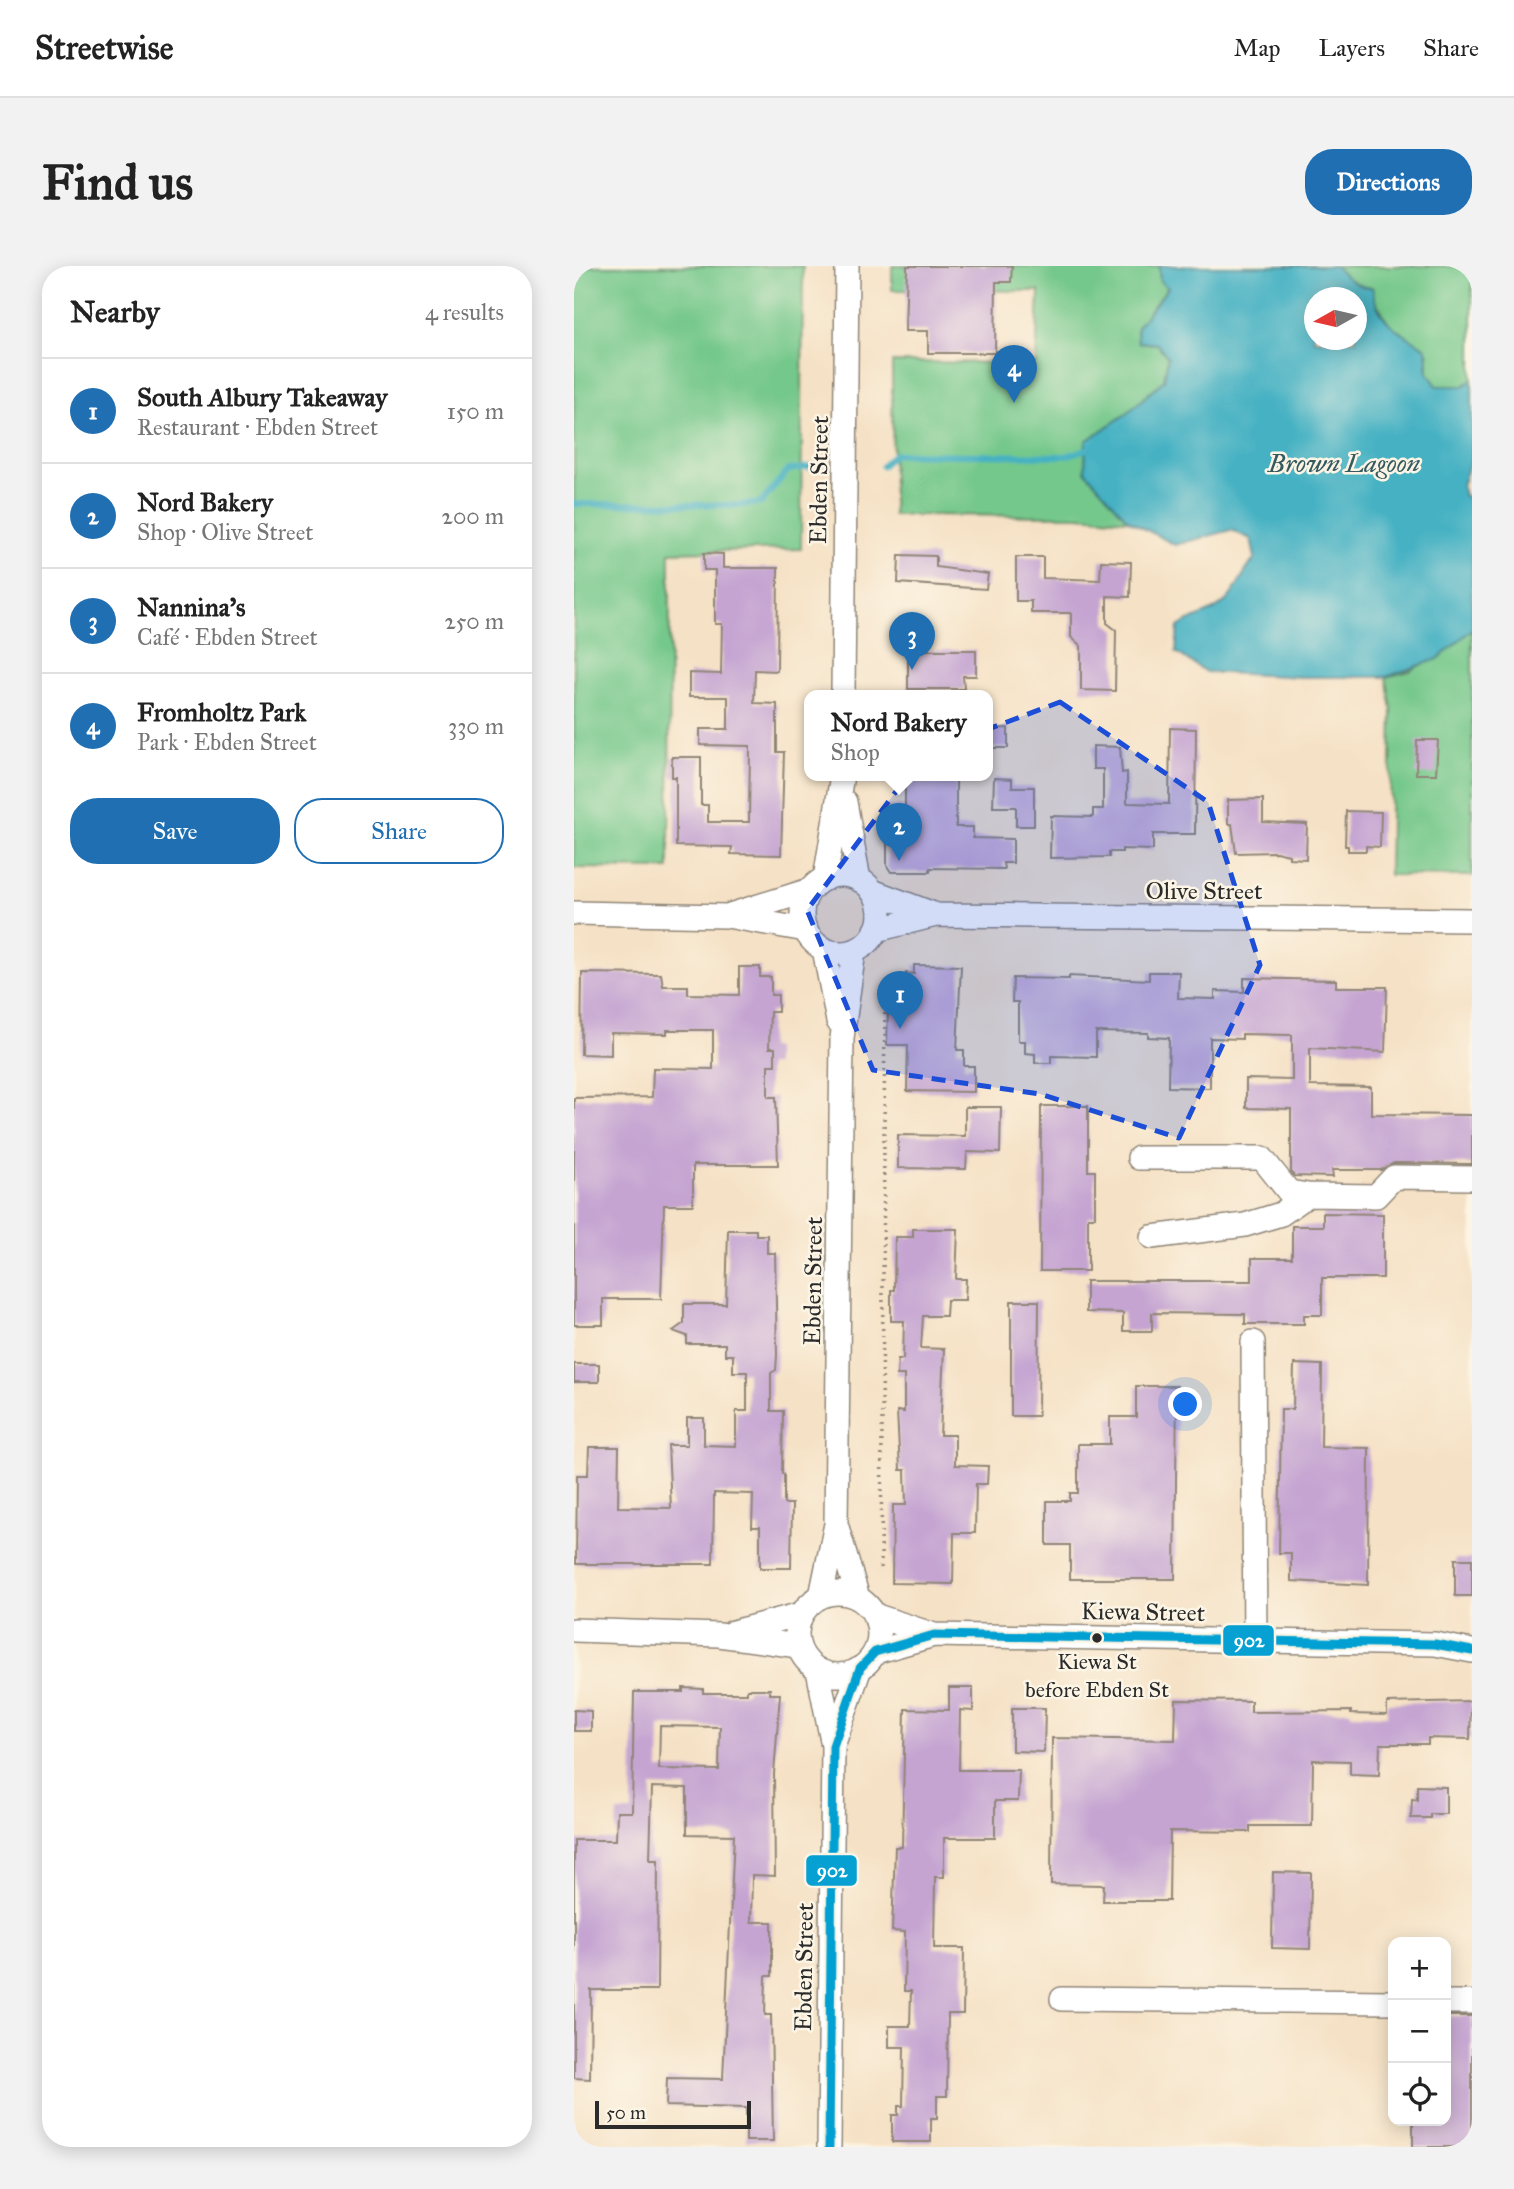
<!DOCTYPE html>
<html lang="en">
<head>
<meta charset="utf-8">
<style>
	:root { --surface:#fff; --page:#f2f2f2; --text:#222; --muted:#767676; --line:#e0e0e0; --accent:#1f6fb2 }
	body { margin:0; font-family:"IM FELL Great Primer",serif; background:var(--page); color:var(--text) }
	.controls { position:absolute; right:21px; bottom:21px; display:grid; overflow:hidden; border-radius:14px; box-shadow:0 4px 18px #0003 }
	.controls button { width:63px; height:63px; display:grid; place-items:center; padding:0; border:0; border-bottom:2px solid var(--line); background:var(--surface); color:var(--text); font:35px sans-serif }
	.compass { position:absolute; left:730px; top:21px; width:63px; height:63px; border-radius:50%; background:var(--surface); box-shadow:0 4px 18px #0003; rotate:262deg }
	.scale { position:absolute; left:21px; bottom:18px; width:156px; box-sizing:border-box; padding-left:7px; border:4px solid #2b2b2b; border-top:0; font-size:19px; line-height:24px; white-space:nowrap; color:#2b2b2b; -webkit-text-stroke:5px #fcf5e5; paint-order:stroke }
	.you { position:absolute; left:612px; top:1139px; width:24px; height:24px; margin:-18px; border:5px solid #fff; border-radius:50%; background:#1a73e8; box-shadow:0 0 0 10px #1a73e833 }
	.badge { display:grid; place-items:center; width:46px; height:46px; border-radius:50%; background:var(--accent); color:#fff; font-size:23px; font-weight:700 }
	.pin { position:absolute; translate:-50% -58px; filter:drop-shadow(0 2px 4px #0008) }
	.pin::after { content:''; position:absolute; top:37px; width:24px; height:21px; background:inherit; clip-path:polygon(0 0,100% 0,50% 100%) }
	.popup { position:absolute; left:230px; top:424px; width:189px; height:91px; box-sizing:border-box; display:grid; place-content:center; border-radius:14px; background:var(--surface); filter:drop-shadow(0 2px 5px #0005); font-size:23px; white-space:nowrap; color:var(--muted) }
	.popup b { font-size:26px; color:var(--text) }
	.popup::after { content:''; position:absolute; left:50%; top:100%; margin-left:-14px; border:14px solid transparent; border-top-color:var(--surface) }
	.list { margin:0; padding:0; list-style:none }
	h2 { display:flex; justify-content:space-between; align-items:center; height:91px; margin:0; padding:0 28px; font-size:30px }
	h2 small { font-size:23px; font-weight:400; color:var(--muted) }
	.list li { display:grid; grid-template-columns:46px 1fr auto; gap:21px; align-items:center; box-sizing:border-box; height:105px; padding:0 28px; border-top:2px solid var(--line) }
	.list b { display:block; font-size:26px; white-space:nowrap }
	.list p { margin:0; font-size:23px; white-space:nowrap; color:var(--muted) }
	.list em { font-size:23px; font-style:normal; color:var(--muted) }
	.actions { display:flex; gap:14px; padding:21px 28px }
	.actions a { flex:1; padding:16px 0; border:2px solid var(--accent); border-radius:28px; text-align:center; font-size:24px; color:var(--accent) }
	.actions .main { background:var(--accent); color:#fff }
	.icon { flex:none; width:38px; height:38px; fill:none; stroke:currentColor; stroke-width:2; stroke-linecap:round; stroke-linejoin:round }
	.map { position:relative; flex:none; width:898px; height:1881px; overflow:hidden; border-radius:28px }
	header { display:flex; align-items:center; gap:42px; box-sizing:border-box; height:98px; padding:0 35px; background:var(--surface); border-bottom:2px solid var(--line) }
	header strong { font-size:33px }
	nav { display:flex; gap:38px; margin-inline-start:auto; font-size:24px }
	.intro { display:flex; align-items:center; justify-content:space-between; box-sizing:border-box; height:168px; padding:0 42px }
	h1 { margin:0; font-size:49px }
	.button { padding:18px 32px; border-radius:28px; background:var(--accent); color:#fff; font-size:24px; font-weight:700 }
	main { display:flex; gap:42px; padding:0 42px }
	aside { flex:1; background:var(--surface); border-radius:28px; box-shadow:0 4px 18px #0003 }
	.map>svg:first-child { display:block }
	.green { fill:#74c88b; stroke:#507a5b; stroke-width:2 }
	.water { fill:#45b1c3; stroke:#386e77; stroke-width:2; fill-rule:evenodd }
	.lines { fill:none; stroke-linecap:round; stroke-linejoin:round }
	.stream { stroke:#45b1c3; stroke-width:6 }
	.building { fill:#c5a4d2; fill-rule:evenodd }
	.minor-casing { stroke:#908678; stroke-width:26 }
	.path { stroke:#908678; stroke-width:3.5; stroke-dasharray:2 5; stroke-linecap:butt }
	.minor { stroke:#fff; stroke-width:23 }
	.bus-1-casing { stroke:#fcf5e5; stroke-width:14 }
	.bus-1 { stroke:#06a0d2; stroke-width:9 }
	.marked { fill:#1d4ed8; fill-opacity:0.2; stroke:#1d4ed8; stroke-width:5; stroke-dasharray:14 9; stroke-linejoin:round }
	.bus-dot { fill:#2b2b2b; stroke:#fcf5e5; stroke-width:2.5 }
	.labels { text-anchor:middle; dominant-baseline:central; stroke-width:5; stroke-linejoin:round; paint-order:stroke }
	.bus-label { font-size:22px; fill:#2b2b2b; stroke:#fcf5e5 }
	.street-label { font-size:24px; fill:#2b2b2b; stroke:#fcf5e5 }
	.water-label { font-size:26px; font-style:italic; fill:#345a60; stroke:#fcf5e5 }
	.line-badge { stroke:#fcf5e5; stroke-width:2.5 }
	.badge-label { font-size:19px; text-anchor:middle; font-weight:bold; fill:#fff }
</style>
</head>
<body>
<header>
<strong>Streetwise</strong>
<nav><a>Map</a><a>Layers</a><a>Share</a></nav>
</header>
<div class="intro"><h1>Find us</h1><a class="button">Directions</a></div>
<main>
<aside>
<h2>Nearby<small>4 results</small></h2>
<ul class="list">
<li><span class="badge">1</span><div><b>South Albury Takeaway</b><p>Restaurant · Ebden Street</p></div><em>150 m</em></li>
<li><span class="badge">2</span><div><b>Nord Bakery</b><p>Shop · Olive Street</p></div><em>200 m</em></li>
<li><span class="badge">3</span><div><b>Nannina's</b><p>Café · Ebden Street</p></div><em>250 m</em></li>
<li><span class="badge">4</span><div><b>Fromholtz Park</b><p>Park · Ebden Street</p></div><em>330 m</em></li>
</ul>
<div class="actions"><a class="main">Save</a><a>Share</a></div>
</aside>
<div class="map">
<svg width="898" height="1881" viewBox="0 0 898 1881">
	<rect width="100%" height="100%" fill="#fcf5e5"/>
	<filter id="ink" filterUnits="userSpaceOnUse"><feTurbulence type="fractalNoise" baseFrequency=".0143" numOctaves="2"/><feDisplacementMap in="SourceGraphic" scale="14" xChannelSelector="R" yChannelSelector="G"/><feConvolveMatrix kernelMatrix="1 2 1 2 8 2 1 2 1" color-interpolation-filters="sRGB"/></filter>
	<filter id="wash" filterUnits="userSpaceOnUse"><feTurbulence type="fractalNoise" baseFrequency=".00686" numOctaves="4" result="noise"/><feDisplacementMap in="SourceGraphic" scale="28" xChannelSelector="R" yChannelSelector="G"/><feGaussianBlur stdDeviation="1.57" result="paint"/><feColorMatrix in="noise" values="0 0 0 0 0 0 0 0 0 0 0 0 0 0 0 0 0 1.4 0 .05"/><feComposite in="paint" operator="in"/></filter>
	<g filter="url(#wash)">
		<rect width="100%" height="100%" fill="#f5e1c5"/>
		<path class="green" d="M0,0h229l-2,283 -131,3 -1,317 -95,-1z
			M318,0h267l1,15 8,6 -31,40 1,15 19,2 11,13 -4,23 -38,34 -40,27 -1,30 43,49 -50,-4 -185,-1 -1,-153 144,1 3,-72 -147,-1z
			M761,0h137v113l-8,7h-27l-9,-13v-20l-41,-29 -5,-13 -17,-23 -18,-10z
			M898,363v247l-83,-1 3,-166 -6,-32 24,-6z"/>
		<path class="water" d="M585,0h176c10,10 22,23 37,21 6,37 26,43 54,61l2,25 9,13h27l8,-7v77l-10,30 2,10 8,2v131l-34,30 -52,18h-85l-95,-5 -30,-20 2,-25c16,-11 36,-13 49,-27 10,-11 17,-29 28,-42l-4,-19 -20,-9 -56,15 -47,-25 -43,-49 1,-30 40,-27 38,-34 4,-23 -11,-13 -19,-2 -1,-15 31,-39 -8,-7zM740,32h42v42h-42z"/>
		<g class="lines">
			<path class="stream" d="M308,200l12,-12 172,2 26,-9
				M0,238l168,1 19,-2 27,-33 32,-4"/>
		</g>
		<g id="blocks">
			<path class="building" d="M333,0h105l-1,16h-15l-1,71h-67v-22h-23z
				M130,287l19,1v14h55l-1,103 -22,-1 -1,33 23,1v48h7l-3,103 -50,-1 1,-7 -56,-1v-69h-4v-20h29v48h7v17h41l1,-76 -50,-1v-16h28v-32h-39v-24l32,1 1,-50h-7v-54h-11z
				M325,289l37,1v11l52,7 -2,15 -88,-6z
				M442,291h27v21l57,2 1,-19 30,1 -1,35 -23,-1v27l9,7 -1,61 -34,-1v-44l-10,-9v-24h-40v-12h-15z
				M334,384h68v26h-13l1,13h-56z
				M434,462v20h-19v-19z
				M596,462l26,1 -1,105h-42v16l-31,-1v3h-13v5l-59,1 1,-42 42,1v-8h10v-40h-10v-23l27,1 2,26 5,-1v31l42,1z
				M843,474h21l-2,34h-20z
				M331,509l51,2v50h17v11l40,1v24h-10l1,6 -74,-1v4h-39l-4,-6v-59h18z
				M420,512l18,1v8h22v39h-18v-19h-23z
				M689,533v23l44,2 -1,35 -17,-1v-3l-13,-3 -40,1 -4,-29h-4v-24z
				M772,545l35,1 -1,35 -14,-1v5h-18v-5h-3z
				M340,699l47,1 -4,84h7v16h10v26l-67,-1 1,-46h-21l1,-34h18v-38l8,1z
				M165,701h21v10h11v18h7v17h-8l-1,36h6v17h-7v32h8l2,68h-85v40h-29l-3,94h-58v26h-29v-227l78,-1 1,-29 60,1v-39h-46v4l-56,-1v22l-30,-1 1,-81 79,1 2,12h25v8l51,1z
				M575,706h30l-1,26 37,1v-8l29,1v-14l92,2v7h51l-2,65 -75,-4v38l61,1v27l101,1v49l-78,-1 -13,7h-49l1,7 -39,-1 -3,-4v-63l-45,-1v-29l46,1v-45l-50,-1v5l-32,-1v50l-42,-1 1,-49 -21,-1v-4l-52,-1v25l-45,-1v7h-16v-9l-10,-1v-12h-7v-39h-6l1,-24 56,1v-3l80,4z
				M467,840h47v65h7v46h-7v54h-48z
				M391,841h36l-1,46 -33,-1 -1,17 -68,-1v-33l67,1z
				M749,947l60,1v64h-61v37h-18v9h-59v-10l-93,-1v18h-29v-18l-37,-1v-31h166v-23h40v-32h31z
				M339,963h45l-2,50h10l-1,21h-18l-1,16h-23l-2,32 23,1 -4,86h15v30l33,1 -1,18h-11l-1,49h-21l-1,51 -61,-1 1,-78h13l-1,-35h-5l-3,-59 7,1v-37h-7l1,-16h5l1,-38h-13v-31h3l1,-53h18z
				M154,964h28v5h11v18h8l2,102 -1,15 -5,3v38h12l-1,63h2v30h8l-1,64h-31v-41h-8l1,-33 -39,-1 -1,71h-137l1,-89h11l1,-28h30l-1,60 53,1 -3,-63h19v-27h17v27l32,1v-35h11v-39h-14v-17h-8v-11h-38v-8l-14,-5 11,-8v-19h42z
				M437,1035h28l-1,115h-27z
				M0,1098h25v18h-25z
				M720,1098l28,1 -1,82 48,1 -1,137 -77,-4v-28h-12l2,-144h12z
				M562,1120h41l-2,193h-105v-34h-23v-44h23v-8h8v-49h32v-27h26z
				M881,1293h17v37h-17z
				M109,1422l20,1v4h44v-4h23v5h10l-6,80 1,102 -23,-1 -1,47h21v54h-6l-1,39h6l2,126h-27v-33l-80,-2 1,-28 56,1 11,-244 -47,-1v-46l-35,-1 -2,73h8l-1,130h-66l-1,89 -16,-1v-238h42l1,-28h15l2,-120h49zM86,1460l60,1 -1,43 -60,-1z
				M375,1422h24v23l-13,-1 -1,60h60l-1,31h-23v37h-51v39h-9l-1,71h30l-1,66h-15l-1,82h-10v22h-6v24h-39v-27h6v-9h5l1,-59h-15v-21h21l1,-35h-7l1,-59 -13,-1 3,-84h7l3,-138 44,1z
				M602,1434l75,1v11l100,-1v3l36,1v-12l84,-2 -1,38 -42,-1v6h-48l-1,31 -29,-1v-13l-37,-1 -1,66h-62v6l-80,-1 -1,70h-66l1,-16 -53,-1 1,-146 123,2z
				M438,1442h33l-1,44 -32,-1z
				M0,1444l17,1v20h-17z
				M843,1520l29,1v27h-16v4h-19l1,-19 5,1z
				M699,1606l38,1 -1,76 -38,-1z
				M872,1750h26v131h-59v-26h33z"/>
		</g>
	</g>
	<g filter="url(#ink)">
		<use href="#blocks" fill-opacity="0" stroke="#908678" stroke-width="2"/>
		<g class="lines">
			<defs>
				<path id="minor" d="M269,429l4,-429
					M271,536l14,78
					M228 648a39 39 0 1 1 78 0a39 39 0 1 1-78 0Z
					M251,613l17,-104
					M298,625l64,24
					M0,647l153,3 79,14
					M156,649l80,-25
					M302,664l60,-15 536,5
					M250,683l14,72
					M565,892h123l27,34 19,3
					M578,971l93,-12 36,-11 27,-19 68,1 18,-19 78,1
					M679,1076l2,299
					M263,1261l21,71
					M223 1368a41 41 0 1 1 82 0a41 41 0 1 1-82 0Z
					M247,1330l15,-72 6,-486 12,-87
					M300,1349l60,20
					M0,1364l145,5 79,11
					M159,1366l68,-18
					M301,1386l59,-17 501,9 37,7
					M244,1404l15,76 -4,401
					M260,1477l26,-75
					M488,1733l331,3
					M872,1736h26"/>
			</defs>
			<use href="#minor" class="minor-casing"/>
			<path class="path" d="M307,1302l4,-572"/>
			<use href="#minor" class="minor"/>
			<defs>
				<path id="bus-1" d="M255,1881l4,-401 27,-78 15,-16 59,-17 501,9 37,7"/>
			</defs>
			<use href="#bus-1" class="bus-1-casing"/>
			<use href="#bus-1" class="bus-1"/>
		</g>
	</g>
	<path class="marked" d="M486,436l148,100 52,163 -81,173 -139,-44 -167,-24 -66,-160 118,-157z"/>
	<circle class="bus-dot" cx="523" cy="1372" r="6"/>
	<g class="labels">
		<g class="bus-label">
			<text x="523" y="1395">Kiewa St<tspan x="523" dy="28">before Ebden St</tspan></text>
		</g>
		<g class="street-label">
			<text transform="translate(245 214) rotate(-89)">Ebden Street</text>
			<text x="630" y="625">Olive Street</text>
			<text transform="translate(239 1015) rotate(-89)">Ebden Street</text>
			<text transform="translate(569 1346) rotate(1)">Kiewa Street</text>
			<text transform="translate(230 1701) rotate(-89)">Ebden Street</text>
		</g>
		<g class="water-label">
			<text x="770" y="197">Brown Lagoon</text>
		</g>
	</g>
	<g class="line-badge">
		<rect x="648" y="1358" width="53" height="33" rx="7" fill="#06a0d2"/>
		<rect x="231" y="1588" width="53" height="33" rx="7" fill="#06a0d2"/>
	</g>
	<g class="badge-label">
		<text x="675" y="1381">902</text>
		<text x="258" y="1611">902</text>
	</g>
</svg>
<div class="controls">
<button>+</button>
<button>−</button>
<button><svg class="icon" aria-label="locate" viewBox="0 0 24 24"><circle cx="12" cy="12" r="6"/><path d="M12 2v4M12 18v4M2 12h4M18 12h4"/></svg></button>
</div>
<svg class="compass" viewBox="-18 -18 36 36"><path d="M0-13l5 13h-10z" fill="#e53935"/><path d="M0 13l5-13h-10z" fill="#767676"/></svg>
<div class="scale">50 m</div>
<div class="you"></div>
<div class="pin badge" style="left:326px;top:763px">1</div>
<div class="pin badge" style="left:325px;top:595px">2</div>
<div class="popup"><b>Nord Bakery</b>Shop</div>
<div class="pin badge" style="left:338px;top:404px">3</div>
<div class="pin badge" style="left:440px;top:137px">4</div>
</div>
</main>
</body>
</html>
